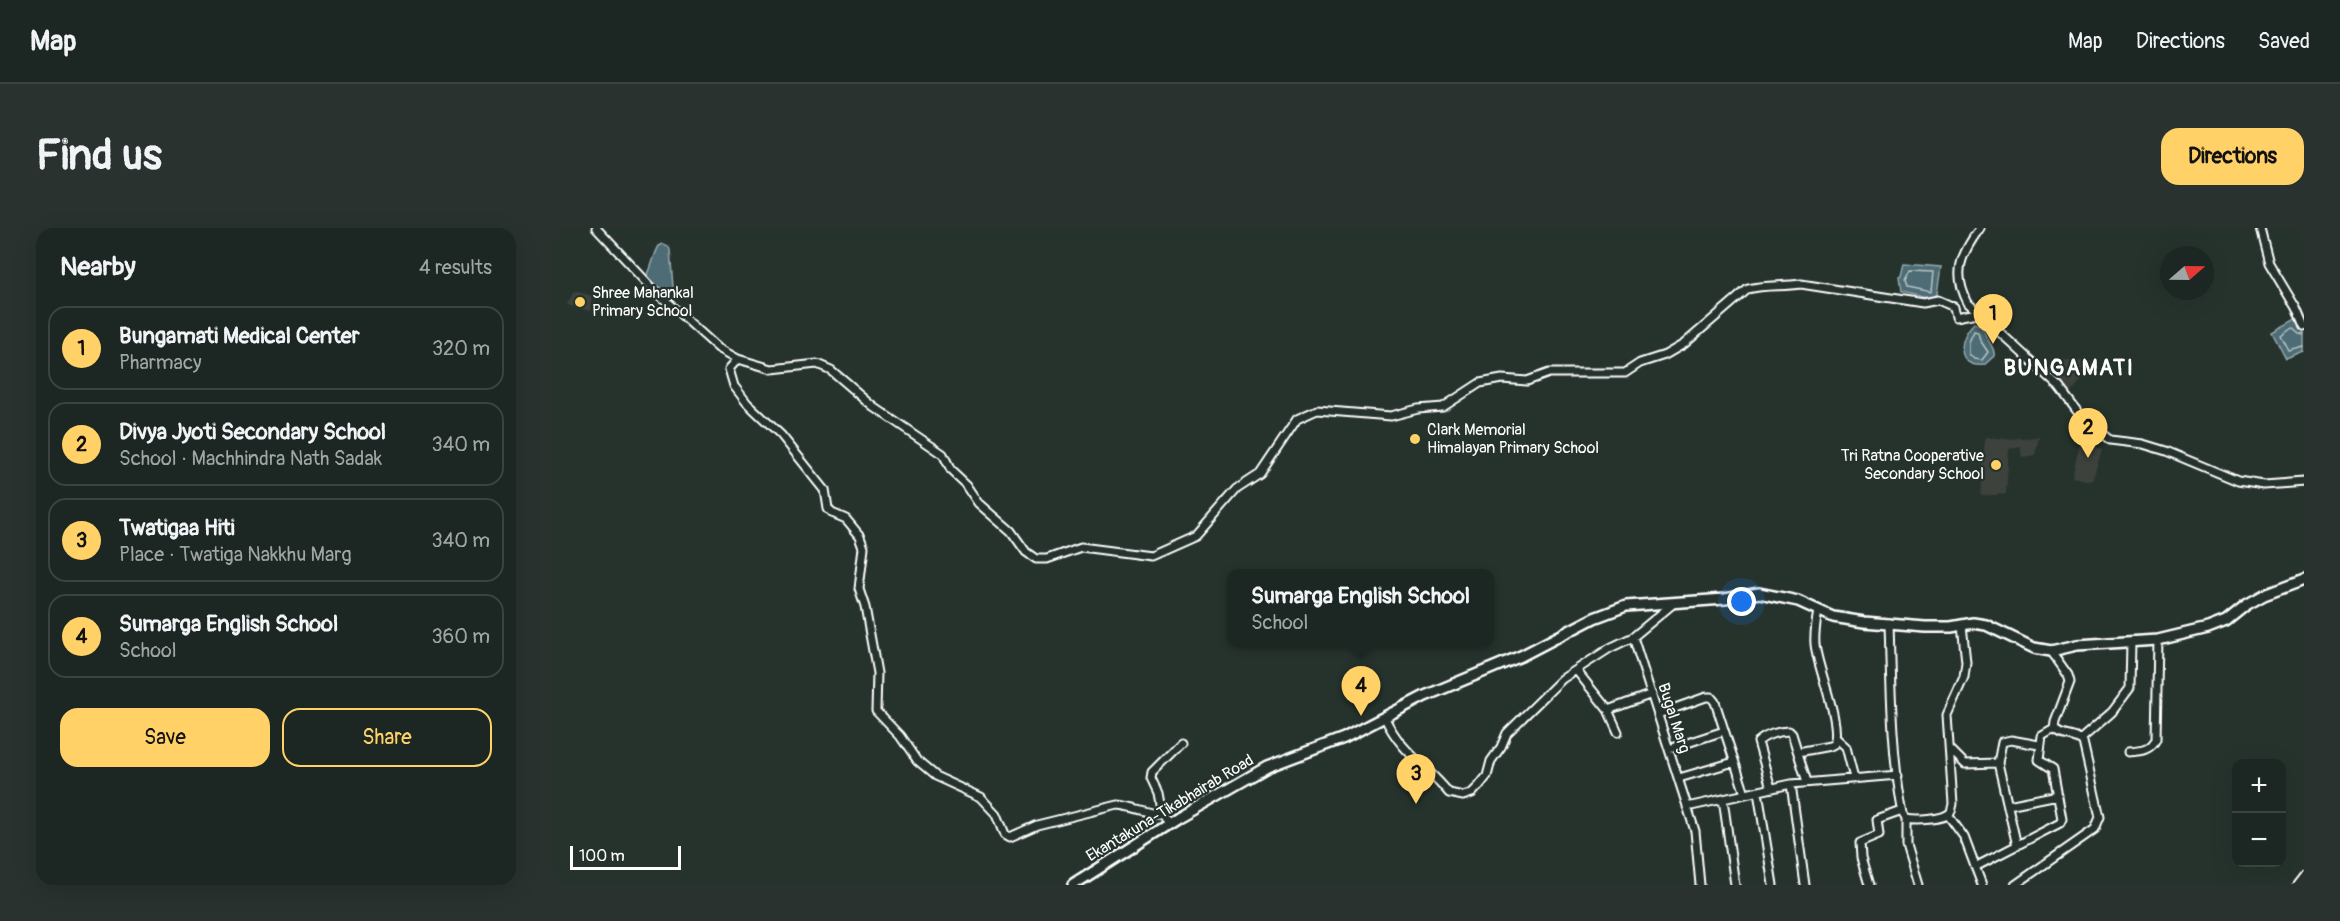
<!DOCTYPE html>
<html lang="en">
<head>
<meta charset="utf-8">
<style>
	:root { --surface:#1c2622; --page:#29322f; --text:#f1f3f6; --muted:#a0a5a5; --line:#3a4340; --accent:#ffd166 }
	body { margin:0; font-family:Pangolin,sans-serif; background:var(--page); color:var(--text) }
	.controls { position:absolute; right:18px; bottom:18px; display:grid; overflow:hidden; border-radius:12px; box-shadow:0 6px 24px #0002 }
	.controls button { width:54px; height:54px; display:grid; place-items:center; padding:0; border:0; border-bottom:2px solid var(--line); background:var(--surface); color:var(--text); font:30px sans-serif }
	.compass { position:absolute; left:1608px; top:18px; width:54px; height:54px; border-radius:50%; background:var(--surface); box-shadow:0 6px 24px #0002; rotate:70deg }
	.scale { position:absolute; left:18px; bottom:15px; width:111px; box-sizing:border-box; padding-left:6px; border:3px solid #fff; border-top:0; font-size:16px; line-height:21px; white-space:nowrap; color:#fff; -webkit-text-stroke:4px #26332d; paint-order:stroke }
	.you { position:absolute; left:1190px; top:374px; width:21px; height:21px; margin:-15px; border:4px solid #fff; border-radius:50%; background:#1a73e8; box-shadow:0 0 0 9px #1a73e833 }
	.badge { display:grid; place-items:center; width:39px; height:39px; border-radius:50%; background:var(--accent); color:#111; font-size:20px; font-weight:700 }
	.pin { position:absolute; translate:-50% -50px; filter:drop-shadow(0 2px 3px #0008) }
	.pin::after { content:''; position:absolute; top:32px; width:21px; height:18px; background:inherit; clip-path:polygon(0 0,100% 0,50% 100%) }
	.popup { position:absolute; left:675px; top:341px; width:267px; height:78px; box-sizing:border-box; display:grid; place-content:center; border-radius:12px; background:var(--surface); filter:drop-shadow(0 2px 4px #0005); font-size:20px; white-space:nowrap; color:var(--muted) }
	.popup b { font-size:22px; color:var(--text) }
	.popup::after { content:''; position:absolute; left:50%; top:100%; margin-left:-12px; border:12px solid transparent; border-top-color:var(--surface) }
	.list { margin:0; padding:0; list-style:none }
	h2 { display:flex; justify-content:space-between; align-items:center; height:78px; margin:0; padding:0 24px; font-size:26px }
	h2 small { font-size:20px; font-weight:400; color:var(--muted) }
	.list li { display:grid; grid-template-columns:39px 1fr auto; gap:18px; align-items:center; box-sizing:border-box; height:84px; margin:0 12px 12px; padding:0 12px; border:2px solid var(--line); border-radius:18px }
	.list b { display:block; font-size:22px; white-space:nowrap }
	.list p { margin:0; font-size:20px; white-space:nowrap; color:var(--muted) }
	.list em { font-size:20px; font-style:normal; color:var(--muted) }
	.actions { display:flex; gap:12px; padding:18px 24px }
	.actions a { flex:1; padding:14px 0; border:2px solid var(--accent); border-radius:18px; text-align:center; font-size:21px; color:var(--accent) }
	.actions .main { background:var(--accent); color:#111 }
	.map { position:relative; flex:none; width:1752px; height:657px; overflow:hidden; border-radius:18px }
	header { display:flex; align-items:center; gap:36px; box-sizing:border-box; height:84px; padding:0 30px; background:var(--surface); border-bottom:2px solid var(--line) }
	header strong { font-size:28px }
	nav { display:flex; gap:33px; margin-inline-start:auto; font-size:21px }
	.intro { display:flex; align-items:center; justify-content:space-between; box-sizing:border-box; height:144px; padding:0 36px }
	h1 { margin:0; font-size:42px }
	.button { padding:15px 27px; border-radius:18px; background:var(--accent); color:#111; font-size:21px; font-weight:700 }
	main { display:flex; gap:36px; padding:0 36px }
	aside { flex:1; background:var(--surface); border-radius:18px; box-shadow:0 6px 24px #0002 }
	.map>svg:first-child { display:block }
	.built { fill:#3c433c }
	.water { fill:#4e6c74; stroke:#95a7ac; stroke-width:1.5 }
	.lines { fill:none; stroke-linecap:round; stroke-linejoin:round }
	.shore { stroke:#b8c4c7; stroke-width:1.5 }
	.minor-casing { stroke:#fff; stroke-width:11 }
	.major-casing { stroke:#fff; stroke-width:14 }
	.minor { stroke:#26332d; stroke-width:7 }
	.major { stroke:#26332d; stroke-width:9 }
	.poi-dot { fill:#ffd166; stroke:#26332d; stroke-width:2 }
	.labels { text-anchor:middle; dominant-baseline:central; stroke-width:4.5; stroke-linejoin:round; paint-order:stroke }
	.poi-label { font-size:16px; fill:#fff; stroke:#26332d; text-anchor:start }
	.street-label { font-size:16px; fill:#fff; stroke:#26332d }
	.district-label { font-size:22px; font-weight:bold; letter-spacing:1.5px; fill:#fff; stroke:#26332d }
</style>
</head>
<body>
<header>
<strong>Map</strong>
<nav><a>Map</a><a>Directions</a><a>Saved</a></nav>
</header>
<div class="intro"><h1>Find us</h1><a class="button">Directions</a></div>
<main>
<aside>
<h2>Nearby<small>4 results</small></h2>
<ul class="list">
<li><span class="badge">1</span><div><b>Bungamati Medical Center</b><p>Pharmacy</p></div><em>320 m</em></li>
<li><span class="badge">2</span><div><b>Divya Jyoti Secondary School</b><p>School · Machhindra Nath Sadak</p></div><em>340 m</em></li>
<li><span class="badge">3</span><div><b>Twatigaa Hiti</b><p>Place · Twatiga Nakkhu Marg</p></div><em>340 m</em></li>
<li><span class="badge">4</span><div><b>Sumarga English School</b><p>School</p></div><em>360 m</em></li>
</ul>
<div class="actions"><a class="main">Save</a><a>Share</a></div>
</aside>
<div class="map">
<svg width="1752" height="657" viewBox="0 0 1752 657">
	<rect width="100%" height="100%" fill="#26332d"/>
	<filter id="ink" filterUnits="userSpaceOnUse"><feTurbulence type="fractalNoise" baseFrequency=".0167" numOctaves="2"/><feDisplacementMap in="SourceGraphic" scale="12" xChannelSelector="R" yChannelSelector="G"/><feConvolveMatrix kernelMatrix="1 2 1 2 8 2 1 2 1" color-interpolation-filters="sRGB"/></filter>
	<g filter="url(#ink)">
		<path class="built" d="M22,63l19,5 -2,15 -24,-6z
			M1506,132l37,2 1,2 -26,29 -25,-24v-6z
			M1433,209l21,2 33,-2 -4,18 -13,2 -2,-11 -11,3 -3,45 -25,2z
			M1529,209l21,13 -10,31 -20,-4z"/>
		<path class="water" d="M111,16l5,2 2,4 3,37 -5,7 -22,-16c6,-10 7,-22 13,-32z
			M1352,36l37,3 -5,33 -35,-8 -2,-14 2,-1z
			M1744,91l8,14v19l-18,7 -14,-27z
			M1422,95l4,1 6,6c1,10 12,17 10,26l-10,9c-29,3 -26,-27 -10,-42z"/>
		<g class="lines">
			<path class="shore" d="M1358,43l23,1 -2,20 -24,-5 -2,-6z
				M1422,103l4,1 2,8 8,12 -6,8 -8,-1 -5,-5v-12z
				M1752,107l-5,-1 -7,-6 -11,8 8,15 15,-4"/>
			<defs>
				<path id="minor" d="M44,0l61,65 61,55 20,11 34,10 45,-5 14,6 43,37 69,47 8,16 16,15 12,18 32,28 15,21 10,7h11l34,-12 70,9 45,-20 41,-47 23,-15 37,-55 20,-9 74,6 27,-7 25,-2 37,-24 22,-4 25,2 22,-8h76l15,-10 25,-8 19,-11 64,-55c17,-5 35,-2 53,-5l122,19 15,-3 16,7 2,10 21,-4
					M1428,0c-19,26 -28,45 -12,75l91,84 24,32 27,21 33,4 23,7 72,30 26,4 40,-3
					M1708,0l9,35 27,45 8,19
					M186,131l-9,10 5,17 13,17 34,32 44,55 3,19 4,4 14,6 14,17 4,11 -5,42 6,18 12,66 -1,38 24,25 17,25 18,15 46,21 16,17 8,20 5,3 27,-12 81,-20c15,1 29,8 44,10
					M1337,395c2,64 2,129 14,191l3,5c10,2 37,1 44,-6 2,-2 2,-6 3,-9l-6,-89 17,-38 2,-15 -4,-37
					M1081,409l62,194 5,54
					M1024,442l32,40 10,22
					M1056,482l44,-16
					M1106,486l48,-17h5l4,5 30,92
					M833,490c16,35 42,47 64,75l14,3 9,-3 7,-7 8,-10 4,-15 10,-14 6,-14 55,-54 48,-31 23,-11 41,-34
					M1284,510l10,9 8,31
					M1529,511l31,-27 18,-24 1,-46
					M1117,521l55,-18
					M1398,521l15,15 33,-1
					M1246,524l32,-6 4,-2c8,-22 -17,-76 -19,-100 -1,-11 1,-22 3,-33
					M1576,524c12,-1 22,-1 28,-13l2,-99
					M1127,550l55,-16
					M1239,556l14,101
					M1219,560l-13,-46c7,-7 21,-11 31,-11l3,3 15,48
					M1206,564l15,93
					M1171,571l12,86
					M1456,577l50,-10
					M1135,579l104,-23 107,-9
					M1396,587l16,22 18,48
					M1354,591v26l12,40
					M617,596l-7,-9 -4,-22 -7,-15 1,-6 29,-29
					M1465,618l-19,-83 4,-21 9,-2 28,5
					M1423,639l85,-44 2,-4 -9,-50 -14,-9 3,-24 12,-7
					M1317,657l-8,-27 -1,-15 19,-8 -2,-15 25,-9
					M1463,657l80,-56 5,-12 -17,-75c-8,-8 -21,-4 -29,-13l1,-7 15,-40 -2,-7 -17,-24
					M1745,657l7,-9"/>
				<path id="major" d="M521,657l105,-67 89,-51 77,-29 81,-42 96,-40 73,-38 32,-12 99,-7 34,-6 39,8 35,16 31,5 61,5h26l22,-4 13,2 48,23 17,3 26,-6 81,-5 50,-12 18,-7 20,-16 18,-10 40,-15"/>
			</defs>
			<use href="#minor" class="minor-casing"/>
			<use href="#major" class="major-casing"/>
			<use href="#minor" class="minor"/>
			<use href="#major" class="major"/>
		</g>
	</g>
	<g class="poi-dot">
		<circle cx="28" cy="74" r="6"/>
		<circle cx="863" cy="211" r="6"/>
		<circle cx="1444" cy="237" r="6"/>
	</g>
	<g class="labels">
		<g class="poi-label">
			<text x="40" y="65">Shree Mahankal<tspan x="40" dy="18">Primary School</tspan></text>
			<text x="875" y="202">Clark Memorial<tspan x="875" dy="18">Himalayan Primary School</tspan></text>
			<text x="1432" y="228" text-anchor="end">Tri Ratna Cooperative<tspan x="1432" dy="18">Secondary School</tspan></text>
		</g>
		<g class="street-label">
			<text transform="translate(1122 490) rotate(72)">Bugal Marg</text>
			<text transform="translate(618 580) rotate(-31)">Ekantakuna-Tikabhairab Road</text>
		</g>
		<g class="district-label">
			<text x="1517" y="140">BUNGAMATI</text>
		</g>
	</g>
</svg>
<div class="controls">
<button>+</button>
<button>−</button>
</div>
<svg class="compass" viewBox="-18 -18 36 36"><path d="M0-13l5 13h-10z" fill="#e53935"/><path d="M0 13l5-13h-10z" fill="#a0a5a5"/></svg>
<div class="scale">100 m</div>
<div class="you"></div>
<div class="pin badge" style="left:1441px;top:116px">1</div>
<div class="pin badge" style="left:1536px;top:230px">2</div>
<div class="pin badge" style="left:864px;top:576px">3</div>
<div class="pin badge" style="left:809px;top:488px">4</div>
<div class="popup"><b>Sumarga English School</b>School</div>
</div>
</main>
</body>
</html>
